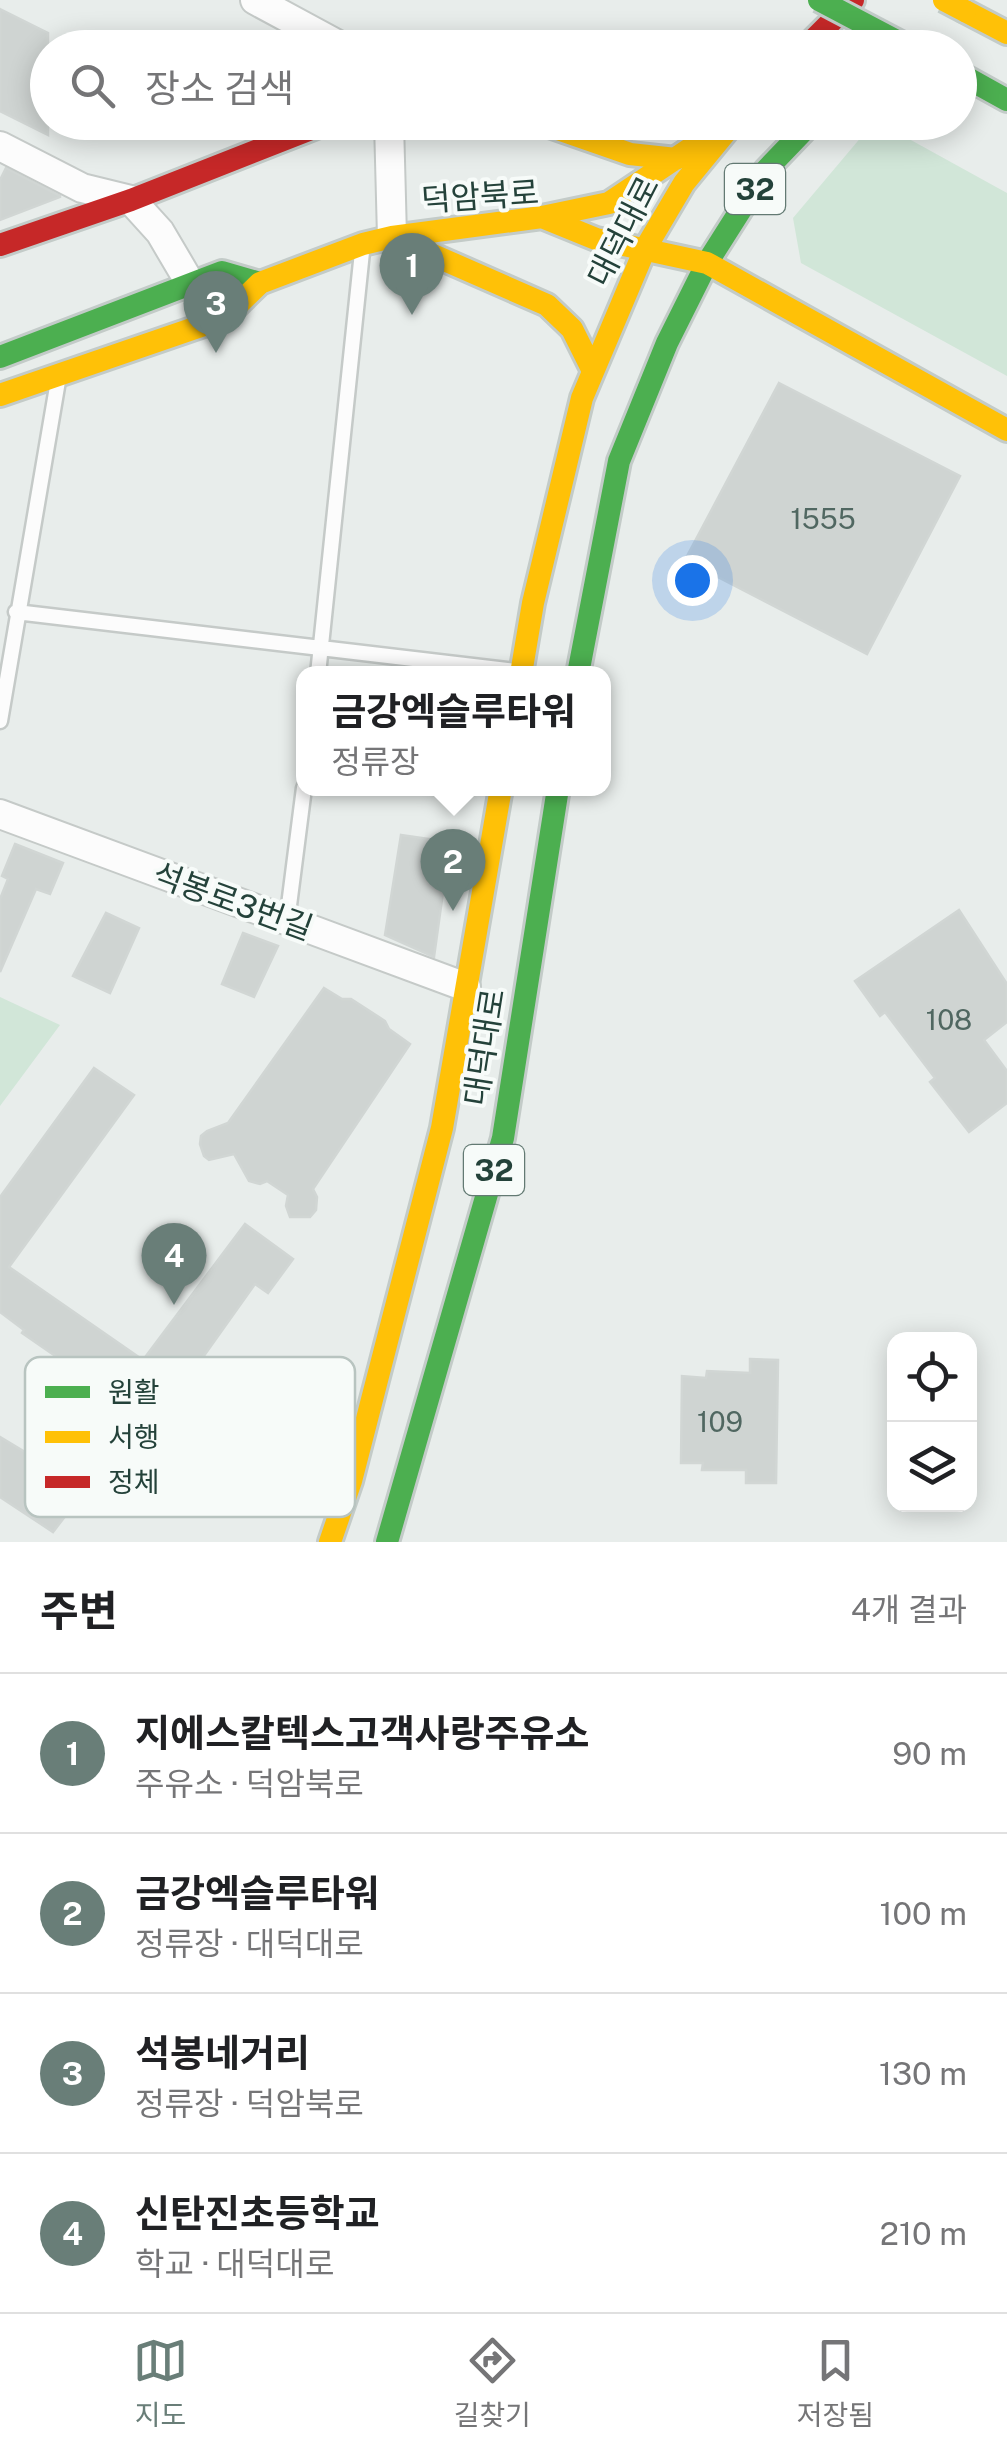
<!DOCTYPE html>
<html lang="ko">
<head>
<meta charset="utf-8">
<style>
	:root { --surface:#fff; --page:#f6f6f6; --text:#202124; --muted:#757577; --line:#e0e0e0; --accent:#697e78 }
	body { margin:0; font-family:"Public Sans","Noto Sans KR",sans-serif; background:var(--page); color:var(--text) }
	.controls { position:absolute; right:30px; bottom:30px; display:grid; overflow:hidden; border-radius:20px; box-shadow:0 5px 25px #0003 }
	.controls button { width:90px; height:90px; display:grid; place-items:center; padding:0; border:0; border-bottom:2px solid var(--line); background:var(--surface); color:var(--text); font:50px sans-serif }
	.you { position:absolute; left:692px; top:580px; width:35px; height:35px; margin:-25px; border:8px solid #fff; border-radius:50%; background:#1a73e8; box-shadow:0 0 0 15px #1a73e833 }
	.badge { display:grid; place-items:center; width:65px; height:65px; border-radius:50%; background:var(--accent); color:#fff; font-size:32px; font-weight:700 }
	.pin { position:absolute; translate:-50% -82px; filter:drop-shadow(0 2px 5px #0008) }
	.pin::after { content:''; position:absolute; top:52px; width:35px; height:30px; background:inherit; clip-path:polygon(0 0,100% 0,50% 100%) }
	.popup { position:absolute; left:296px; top:666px; width:315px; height:130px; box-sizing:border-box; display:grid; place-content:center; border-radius:20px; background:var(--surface); filter:drop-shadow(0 2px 8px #0005); font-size:32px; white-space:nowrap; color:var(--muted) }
	.popup b { font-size:38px; color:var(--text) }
	.popup::after { content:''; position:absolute; left:50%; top:100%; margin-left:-20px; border:20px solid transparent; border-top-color:var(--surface) }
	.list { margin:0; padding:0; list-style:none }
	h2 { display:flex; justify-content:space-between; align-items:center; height:130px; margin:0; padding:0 40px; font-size:42px }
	h2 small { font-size:32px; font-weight:400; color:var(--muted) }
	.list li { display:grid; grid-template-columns:65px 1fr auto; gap:30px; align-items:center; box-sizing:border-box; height:160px; padding:0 40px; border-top:2px solid var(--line) }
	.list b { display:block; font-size:38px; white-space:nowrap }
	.list p { margin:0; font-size:32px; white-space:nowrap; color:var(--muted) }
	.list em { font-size:32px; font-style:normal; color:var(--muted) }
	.icon { flex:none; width:55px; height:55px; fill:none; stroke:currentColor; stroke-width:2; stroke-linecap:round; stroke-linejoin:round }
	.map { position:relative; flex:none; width:1007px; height:1542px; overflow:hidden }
	.search { position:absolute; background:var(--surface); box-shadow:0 5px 25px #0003; left:30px; right:30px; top:30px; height:110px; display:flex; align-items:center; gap:25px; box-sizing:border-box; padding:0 35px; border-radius:55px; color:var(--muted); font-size:38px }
	.sheet { height:770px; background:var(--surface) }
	nav { display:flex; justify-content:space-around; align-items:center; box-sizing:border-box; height:140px; border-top:2px solid var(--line); background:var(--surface); font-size:28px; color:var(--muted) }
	nav a { display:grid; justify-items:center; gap:5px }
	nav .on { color:var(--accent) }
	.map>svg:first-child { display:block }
	.green { fill:#d1e6d8 }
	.building { fill:#cfd4d2; stroke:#d1d6d4; stroke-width:2.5 }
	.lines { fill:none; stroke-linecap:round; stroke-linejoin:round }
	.lane-casing { stroke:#c5cac8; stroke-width:19 }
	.street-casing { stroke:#c5cac8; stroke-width:32 }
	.fast-casing { stroke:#c3cbc8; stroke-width:28 }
	.slow-casing { stroke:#c3cbc8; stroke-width:28 }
	.jam-casing { stroke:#c3cbc8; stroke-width:28 }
	.lane { stroke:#fcfcfc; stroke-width:14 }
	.street { stroke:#fcfcfc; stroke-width:28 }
	.fast { stroke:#4caf50; stroke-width:22 }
	.slow { stroke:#ffc107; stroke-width:22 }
	.jam { stroke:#c62828; stroke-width:22 }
	.fast-bridge-casing { stroke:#c3ccc9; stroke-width:28; stroke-linecap:butt }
	.slow-bridge-casing { stroke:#c3ccc9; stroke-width:28; stroke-linecap:butt }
	.fast-bridge { stroke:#4caf50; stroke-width:22 }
	.slow-bridge { stroke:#ffc107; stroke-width:22 }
	.labels { text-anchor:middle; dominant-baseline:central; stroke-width:8; stroke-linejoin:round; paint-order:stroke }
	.number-label { font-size:28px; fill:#506761 }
	.shield { fill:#f7fbf9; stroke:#637a73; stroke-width:2.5 }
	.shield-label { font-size:30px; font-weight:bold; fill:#24423a }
	.street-label { font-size:32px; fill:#24423a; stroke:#f7fbf9 }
	.key { fill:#f7fbf9; stroke:#b8c4c0; stroke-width:2.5 }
	.key-label { font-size:28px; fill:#24423a }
</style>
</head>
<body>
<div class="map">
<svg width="1007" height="1542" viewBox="0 0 1007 1542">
	<rect width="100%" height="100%" fill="#e8edeb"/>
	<path class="green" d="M873,123h7l127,70v183l-206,-113 -8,-45z
		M0,997l60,28 -60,81z"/>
	<path class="building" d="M0,9l48,24v102l-48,-24z
		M6,168l54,28v1l-60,23v-40z
		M779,383l181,93 -93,178 -182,-94z
		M401,835l49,7 -16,115 -49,-22z
		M15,844l48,19 -13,31 -14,-5 -36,83v-73l8,-20 -6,-3z
		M959,910l48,74v38l-23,18 23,31v32l-38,29 -39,-50 5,-4 -50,-66 -5,4 -25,-35z
		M106,913l33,15 -29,65 -37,-17z
		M243,933l35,13 -24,51 -32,-13z
		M324,988l18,11h9l34,22 4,8 21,15 -97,145 4,8 -1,13 -6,7h-20l-4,-11 2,-11 -21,-14 -7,3 -11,-3 -15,-27 -25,6 -5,-4 -4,-12 1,-8 6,-5 21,-8z
		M94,1068l40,27 -125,172 134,93 102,-136 48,35 -25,34 -13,-9 -106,149 -28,-18 -50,70 12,8 -30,39 -53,-35v-60l35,21 55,-78 -68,-47 2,-3 -24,-18v-115z
		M750,1359l28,1 -2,123h-30v-13h-44l1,-7h-22l1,-87 24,2 1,-7 43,2z"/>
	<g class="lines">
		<defs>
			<path id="lane" d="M16,612l499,59
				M318,674l44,-422
				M0,721l58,-340
				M287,921l17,-133"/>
			<path id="street" d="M255,0l89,48
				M389,122l3,115
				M0,146l82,42 49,12 29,32 30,51
				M0,814l466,173"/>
			<path id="fast" d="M960,74l47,26
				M0,357l222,-85 38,11
				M578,674l41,-213 48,-118 40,-80 59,-93 46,-48
				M387,1542l116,-404 55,-350"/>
			<path id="slow" d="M965,11l42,22
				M538,122l92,32 46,5
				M542,217l54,22 111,24 300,167
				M392,237l155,68 25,24 21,42
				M0,395l224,-77 36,-35 103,-39 29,-7 150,-20 67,-14 109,-73
				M521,674l12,-71 49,-205 63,-149 39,-66 50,-61
				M330,1542l21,-61 91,-353 59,-340"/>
			<path id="jam" d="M805,48l48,-48
				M0,245l131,-45 198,-78"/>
		</defs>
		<use href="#lane" class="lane-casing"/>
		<use href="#street" class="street-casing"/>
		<use href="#fast" class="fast-casing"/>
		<use href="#slow" class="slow-casing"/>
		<use href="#jam" class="jam-casing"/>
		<use href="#lane" class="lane"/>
		<use href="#street" class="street"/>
		<use href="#fast" class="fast"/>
		<use href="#slow" class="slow"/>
		<use href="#jam" class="jam"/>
		<defs>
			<path id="fast-bridge" d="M819,0l91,48"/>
			<path id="slow-bridge" d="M944,0l21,11"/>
		</defs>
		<use href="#fast-bridge" class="fast-bridge-casing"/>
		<use href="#slow-bridge" class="slow-bridge-casing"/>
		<use href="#fast-bridge" class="fast-bridge"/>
		<use href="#slow-bridge" class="slow-bridge"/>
	</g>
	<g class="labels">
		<g class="number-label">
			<text x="823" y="518">1555</text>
			<text x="949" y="1019">108</text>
			<text x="720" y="1421">109</text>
		</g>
		<g class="shield">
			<rect x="725" y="164" width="60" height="50" rx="8"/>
			<rect x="464" y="1145" width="60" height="50" rx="8"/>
		</g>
		<g class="shield-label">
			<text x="755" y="189">32</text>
			<text x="494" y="1170">32</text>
		</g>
		<g class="street-label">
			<text transform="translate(480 196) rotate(-4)">덕암북로</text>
			<text transform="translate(623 231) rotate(-63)">대덕대로</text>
			<text transform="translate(233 901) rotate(20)">석봉로3번길</text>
			<text transform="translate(484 1047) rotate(-81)">대덕대로</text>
		</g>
	</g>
	<rect x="25" y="1357" width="330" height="160" rx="15" class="key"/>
	<rect x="45" y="1386" width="45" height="12" fill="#4caf50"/>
	<rect x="45" y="1431" width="45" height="12" fill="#ffc107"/>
	<rect x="45" y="1476" width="45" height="12" fill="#c62828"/>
	<g class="key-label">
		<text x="108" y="1402">원활</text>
		<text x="108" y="1447">서행</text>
		<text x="108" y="1492">정체</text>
	</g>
</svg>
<div class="controls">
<button><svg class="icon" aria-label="locate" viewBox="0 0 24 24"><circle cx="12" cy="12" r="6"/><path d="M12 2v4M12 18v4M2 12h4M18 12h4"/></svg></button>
<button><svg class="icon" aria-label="layers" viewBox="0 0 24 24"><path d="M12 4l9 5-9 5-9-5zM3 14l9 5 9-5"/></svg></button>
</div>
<div class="you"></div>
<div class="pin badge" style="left:412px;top:315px">1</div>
<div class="pin badge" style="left:453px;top:911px">2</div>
<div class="popup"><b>금강엑슬루타워</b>정류장</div>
<div class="pin badge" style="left:216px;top:353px">3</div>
<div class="pin badge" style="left:174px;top:1305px">4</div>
<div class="search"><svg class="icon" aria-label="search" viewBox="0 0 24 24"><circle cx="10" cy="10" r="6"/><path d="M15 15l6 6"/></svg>장소 검색</div>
</div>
<section class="sheet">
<h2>주변<small>4개 결과</small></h2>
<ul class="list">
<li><span class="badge">1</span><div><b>지에스칼텍스고객사랑주유소</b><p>주유소 · 덕암북로</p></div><em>90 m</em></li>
<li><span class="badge">2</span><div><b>금강엑슬루타워</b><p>정류장 · 대덕대로</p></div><em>100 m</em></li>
<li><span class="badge">3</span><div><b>석봉네거리</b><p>정류장 · 덕암북로</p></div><em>130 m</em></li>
<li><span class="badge">4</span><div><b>신탄진초등학교</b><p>학교 · 대덕대로</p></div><em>210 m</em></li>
</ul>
</section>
<nav>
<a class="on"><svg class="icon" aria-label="map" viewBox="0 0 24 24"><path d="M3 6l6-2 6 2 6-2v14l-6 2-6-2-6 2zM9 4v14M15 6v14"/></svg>지도</a>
<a><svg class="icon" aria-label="directions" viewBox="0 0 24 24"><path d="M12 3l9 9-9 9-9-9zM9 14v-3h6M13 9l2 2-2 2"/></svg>길찾기</a>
<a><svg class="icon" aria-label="saved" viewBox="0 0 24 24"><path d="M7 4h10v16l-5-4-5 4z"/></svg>저장됨</a>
</nav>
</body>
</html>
